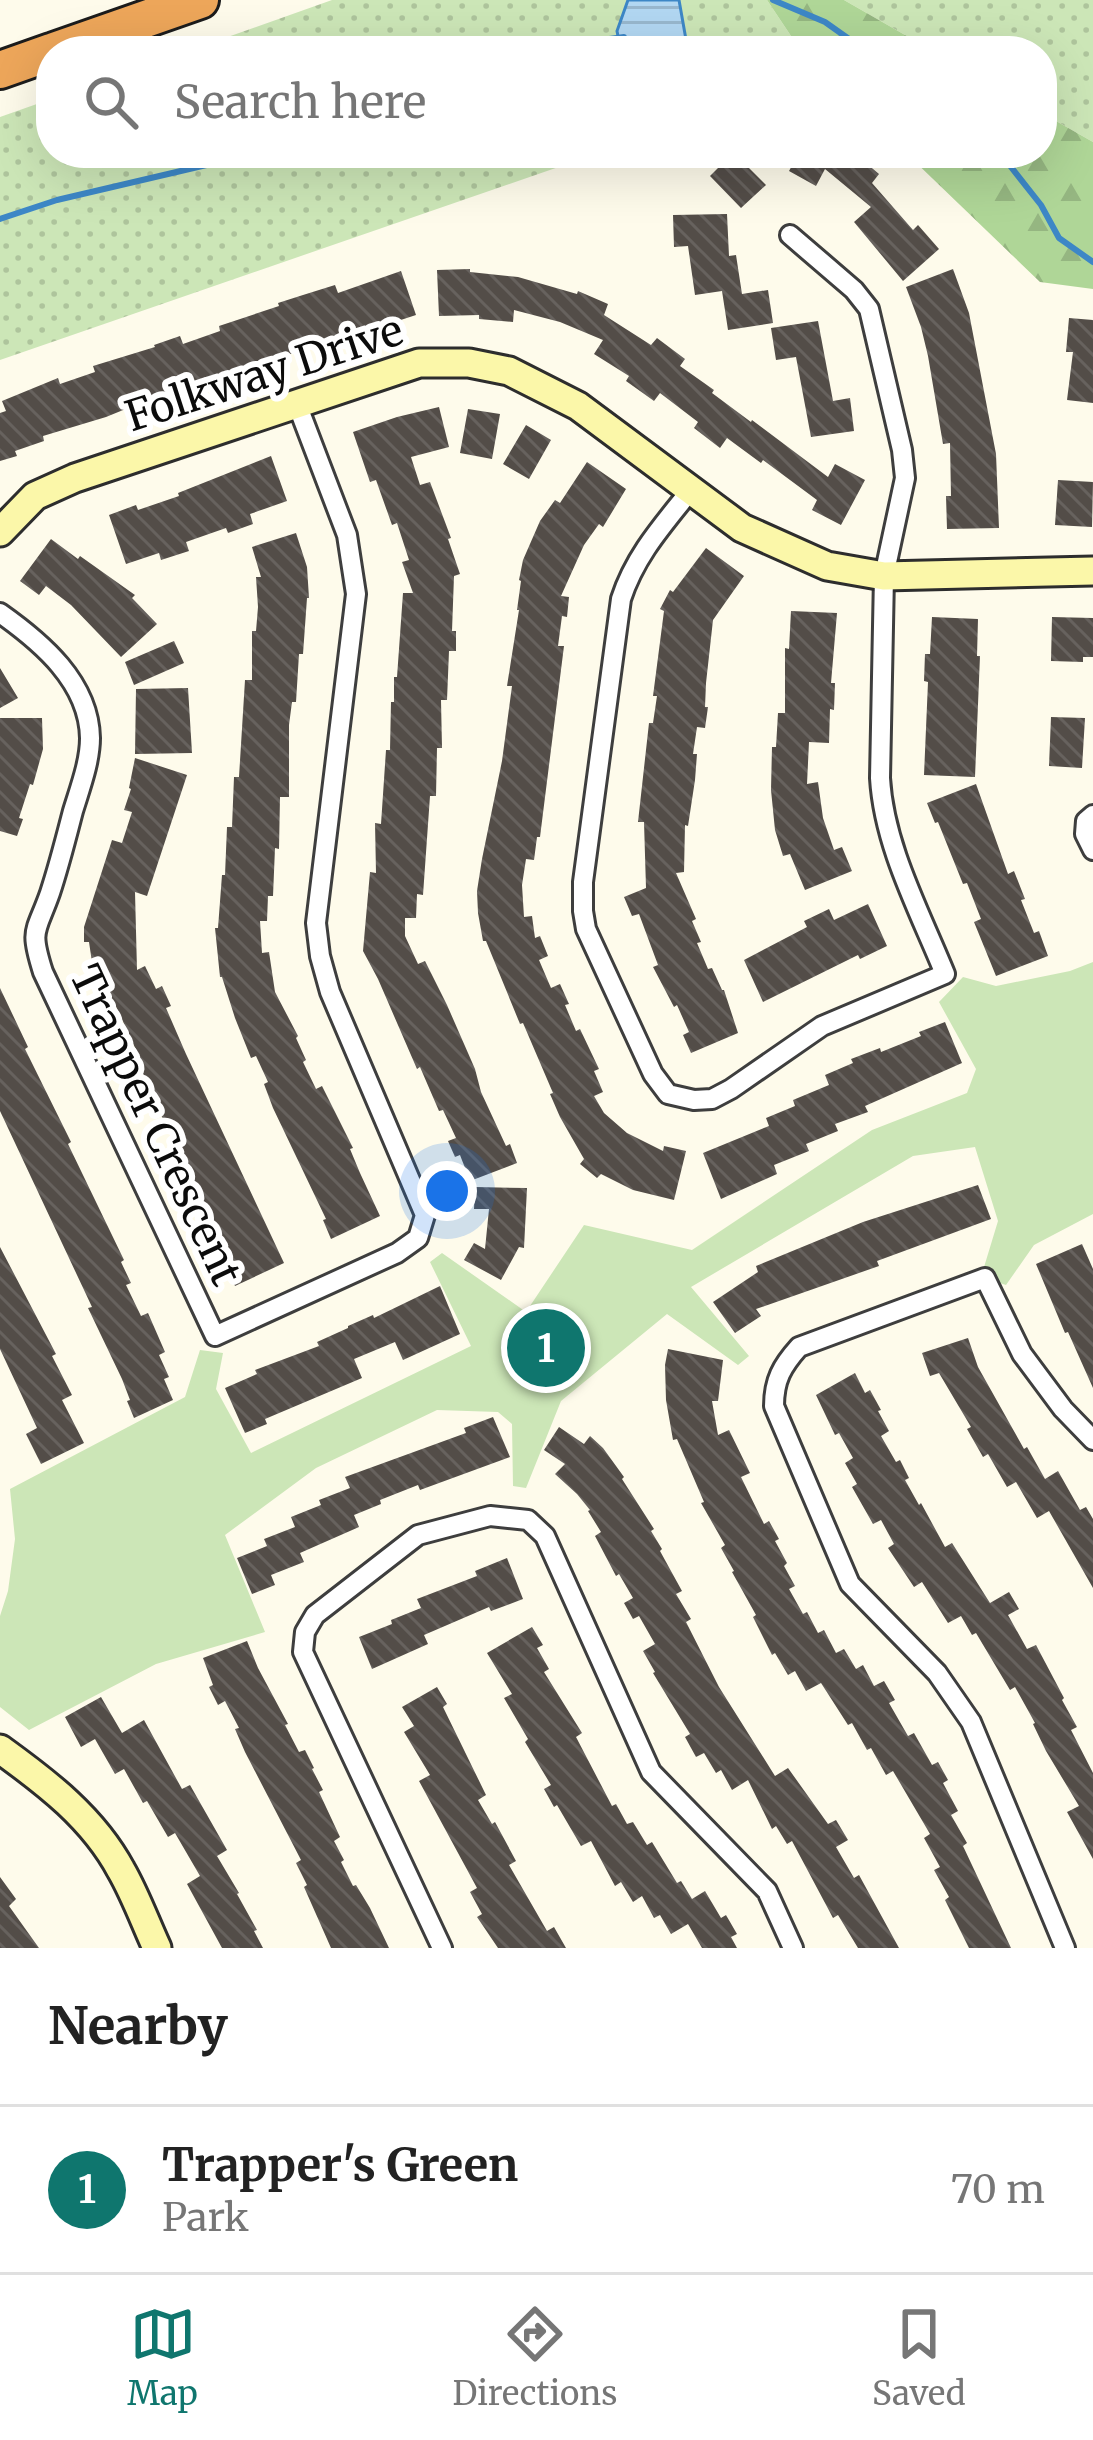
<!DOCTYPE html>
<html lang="en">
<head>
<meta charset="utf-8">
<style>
	:root { --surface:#fff; --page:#f6f6f6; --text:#222; --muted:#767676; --line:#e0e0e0; --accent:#0f766e }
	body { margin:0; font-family:Merriweather,serif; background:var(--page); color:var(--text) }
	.you { position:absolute; left:447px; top:1191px; width:42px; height:42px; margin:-30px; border:9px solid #fff; border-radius:50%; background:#1a73e8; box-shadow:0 0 0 18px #1a73e833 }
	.badge { display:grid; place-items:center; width:78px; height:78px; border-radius:50%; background:var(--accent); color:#fff; font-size:39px; font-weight:700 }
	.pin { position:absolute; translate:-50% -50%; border:6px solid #fff; box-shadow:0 3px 12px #0006 }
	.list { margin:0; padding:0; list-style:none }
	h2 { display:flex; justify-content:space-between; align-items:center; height:156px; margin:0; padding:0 48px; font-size:51px }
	h2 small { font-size:39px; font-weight:400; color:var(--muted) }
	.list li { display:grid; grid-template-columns:78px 1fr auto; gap:36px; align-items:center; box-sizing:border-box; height:168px; padding:0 48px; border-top:3px solid var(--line) }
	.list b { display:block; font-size:45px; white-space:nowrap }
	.list p { margin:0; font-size:39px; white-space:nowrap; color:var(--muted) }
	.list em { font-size:39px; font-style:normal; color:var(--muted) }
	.icon { flex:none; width:66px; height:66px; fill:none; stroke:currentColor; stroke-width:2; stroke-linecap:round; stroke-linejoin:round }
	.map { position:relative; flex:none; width:1093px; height:1948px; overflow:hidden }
	.search { position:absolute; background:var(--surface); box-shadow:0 12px 48px #0002; left:36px; right:36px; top:36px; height:132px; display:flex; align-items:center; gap:30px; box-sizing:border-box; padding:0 42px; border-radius:48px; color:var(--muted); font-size:45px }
	.sheet { height:324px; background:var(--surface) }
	nav { display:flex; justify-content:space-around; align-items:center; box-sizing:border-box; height:168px; border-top:3px solid var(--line); background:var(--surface); font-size:33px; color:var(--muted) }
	nav a { display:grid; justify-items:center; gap:6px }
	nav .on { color:var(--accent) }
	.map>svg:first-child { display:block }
	.grass { fill:url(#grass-dots) }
	.forest { fill:url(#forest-firs) }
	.park { fill:#cce6b7 }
	.water { fill:url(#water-rules); stroke:#3d87c6; stroke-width:3 }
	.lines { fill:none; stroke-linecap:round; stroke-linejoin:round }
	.stream { stroke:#3d87c6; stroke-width:6 }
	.building { fill:url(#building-back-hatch) }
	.street-casing { stroke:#3e3e3e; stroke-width:24 }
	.secondary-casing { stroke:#2d2d2d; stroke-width:33 }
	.highway-casing { stroke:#1c1c1c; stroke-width:42 }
	.street { stroke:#fff; stroke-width:18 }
	.secondary { stroke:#fbf7a9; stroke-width:27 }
	.highway { stroke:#eda65a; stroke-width:36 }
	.labels { text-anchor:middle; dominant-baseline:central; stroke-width:12; stroke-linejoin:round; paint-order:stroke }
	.street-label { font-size:42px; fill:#0b0b0b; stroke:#fff }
</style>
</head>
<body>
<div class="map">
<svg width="1093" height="1948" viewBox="0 0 1093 1948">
	<defs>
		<pattern id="grass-dots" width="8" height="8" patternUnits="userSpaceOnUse" patternTransform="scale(3)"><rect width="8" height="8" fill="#cce6b7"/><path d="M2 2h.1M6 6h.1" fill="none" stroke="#aec49c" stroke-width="1.8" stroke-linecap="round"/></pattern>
		<pattern id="forest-firs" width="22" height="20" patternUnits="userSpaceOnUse" patternTransform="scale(3)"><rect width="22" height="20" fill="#afd697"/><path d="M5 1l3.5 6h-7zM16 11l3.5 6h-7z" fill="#95b681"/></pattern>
		<pattern id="water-rules" width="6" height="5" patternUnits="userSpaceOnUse" patternTransform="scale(3)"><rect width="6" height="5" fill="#b2d7f2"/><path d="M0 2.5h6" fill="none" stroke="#98b7ce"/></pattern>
		<pattern id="building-back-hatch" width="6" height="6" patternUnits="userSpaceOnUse" patternTransform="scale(3)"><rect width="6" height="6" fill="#534d48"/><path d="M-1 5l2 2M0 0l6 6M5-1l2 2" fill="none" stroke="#67625e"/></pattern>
	</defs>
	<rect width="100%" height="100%" fill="#fefbeb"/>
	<path class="grass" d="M332,0h435l34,51h-613z
		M844,0h249v142l-51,-29v-62h-109z
		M51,99v54h548l-599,207v-243z"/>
	<path class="forest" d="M767,0h77l89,51h-132z
		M1042,113l51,29v147l-53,-7 -134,-129h136z"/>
	<path class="park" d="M1093,962v252l-59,31 -28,40 -25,-8 17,-56 -23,-74 -62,9 -222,131 58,69 -11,9 -71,-51 -106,87 -35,87 -13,-2 -1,-62 -14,-12 -61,-2 -121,58 -91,67 40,97 -109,32 -127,66 -29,-23v-91l8,-25 7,-52 -5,-50 175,-92 15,-47 23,3 -7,36 35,64 220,-107 -41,-84 12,-9 84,59 58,-87 108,25 180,-120 95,-37 9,-24 -37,-67 24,-25 33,9 74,-15z"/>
	<path class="water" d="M628,0h51l9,51h-67l-4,-20z"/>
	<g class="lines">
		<path class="stream" d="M773,0l52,22 41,29
			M521,51l103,-14
			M1000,153l41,52 18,33 34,24
			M0,219l57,-19 175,-41 7,-6"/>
	</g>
	<path class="building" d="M799,153h55l25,21 -7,9 41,47 5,-5 21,24 -36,32 -49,-59 17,-15 -46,-38 -9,17 -27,-15z
		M731,155h5l30,30 -25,23 -31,-32z
		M727,214l2,42 7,-1 6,39 26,-4 5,33 -45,7 -6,-39 -27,4 -7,-49 -14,1 -1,-32z
		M470,269v3l48,5 59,17 1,-3 30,13 -4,11 47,30 6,-7 28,21 -5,7 34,24 -2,3 39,29 1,-2 76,57 7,-13 30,16 -24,45 -29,-15 5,-10 -54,-40 -2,3 -34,-25 -7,10 -26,-20 4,-6 -38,-29 -6,8 -28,-20 3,-5 -35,-22 9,-14 -43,-18 -46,-12 -1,12 -34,-3v-4l-40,1 -2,-46z
		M953,269l16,44 27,141 3,74 -52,1 -1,-33h5l-1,-53 -7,1 -15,-88 -7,-29 -15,-40z
		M401,271l15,44 -58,19 -2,-4 -153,56 -3,-6 -68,23 1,3 -27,11 -63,19 1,5 -29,10 2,5 -17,5v-48l6,-2 -4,-10 56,-23 2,6 35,-12 -2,-6 62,-19 -1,-2 26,-9 3,8 37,-13 -1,-5 60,-20 -1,-3 25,-8 32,-10 3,8z
		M1069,318l24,2v83l-26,-3 6,-48h-7z
		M818,321l15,80 17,-3 4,33 -43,6 -15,-80 -20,3 -5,-32z
		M439,407l10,40 -38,10 9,28 10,-3 21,56 -3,1 12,35 -6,2 -2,55h4v20h-7l-2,49h-6l1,48h-5l-1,48h-6l-7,99 -6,-1 -1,24h-11v18l13,28 7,-3 22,44 28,64 6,23 25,54 4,-2 7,19 -47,18 -10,-26 -5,2 -7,-16 8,-3 -13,-28 -4,1 -19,-44 -3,2 -39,-90 -15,-28 7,-79 6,1 -1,-50 6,1 5,-74h4l1,-48h3v-25h3l6,-84h10l-11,-31 7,-2 -12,-37 -5,2 -16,-45 -6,2 -17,-50 44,-15z
		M468,409l32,5 -8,45 -32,-6z
		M526,425l25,15 -22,39 -26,-15z
		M271,456l16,45 -37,13 3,10 -25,9 -2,-5 -40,14 3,9 -28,9 -2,-7 -33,11 -17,-49 27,-10 2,5 41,-14 -1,-3z
		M587,462l39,27 -23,38 -4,-3 -15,21 -23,51 8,1 -2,20 -5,-1 -4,30h6l-24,191h-3l-3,23 -8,-1 -4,26 2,32 8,-1 3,22 5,-2 8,20 -9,4 12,28 9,-4 9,20 -4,1 11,26 4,-2 19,40 -5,2 9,21 -9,4 10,17 23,20 36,18 1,-5 22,5 -12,49 -41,-10 -32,-16 -4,4 -17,-14 4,-5 -24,-42 -10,-23 3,-1 -30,-70 -3,1 -34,-83h-3l-5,-28 -1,-22 5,-32 20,-98 10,-75h-5l12,-76h-2l4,-29 -2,-1 4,-20 17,-39 15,-21 5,3z
		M1058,480l35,2 -1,45 -37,-2z
		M296,533l11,34 2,31h-2l-4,56h-4l-3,48h-4l-3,23v72h-9l-1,52 -4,-1 -2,48h-5l-1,25h-7l2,32 7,-1 6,40 23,44 -2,2 10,22 -3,2 13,27 6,-3 31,62 -3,1 10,24 20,43 -49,23 -8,-19 3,-1 -53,-111 -9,-24 4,-2 -12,-26 -5,2 -16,-40 -13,-41h-2l-5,-49h3l4,-53h3l2,-48h5l2,-50h5l6,-97h7v-49h4l2,-24 -2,-30h5l-9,-30z
		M51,539l27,20 2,-3 55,39 -3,3 25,26 -36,33 -50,-52 -25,-19 -7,9 -19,-14z
		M706,548l38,28 -31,44 -7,63 -1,24h3l-3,21 -8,-1 -4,27h4l-2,26 -7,46 -3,-1 -1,47 -8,1 20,46 -4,2 9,21 -4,1 11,26 4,-1 10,22h2l14,43 -47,20 -8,-18 6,-3 -12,-27 -3,2 -21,-40 5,-2 -19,-51 -7,2 -8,-19 22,-9 -2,-66h-6l11,-99h4l4,-27h-4l11,-85 -4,-2 10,-19 3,2z
		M791,611l46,2 -6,70h4l-1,27 -4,-1 -1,34 -20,-1 -2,42 11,-2 5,36 11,32 8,-3 10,24 -47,19 -15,-36 -7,2 -8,-26 -4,-40 1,-43h4l2,-34h7v-65l4,1z
		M932,617l46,2 -1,37h3l-5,121 -51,-2 4,-93 -4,-1 1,-27h5z
		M1052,617l41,1v39h-10v5l-32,-1z
		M174,641l10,22 -50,22 -9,-23z
		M0,668l18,30 -18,10z
		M188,688l4,65 -57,1 1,-65z
		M1051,717l34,1 -3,50 -33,-2z
		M0,718h42l1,31 -10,36 -3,-1 -11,34 4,1 -6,17 -17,-5z
		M135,758l52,17 -40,121 -12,-4 2,78 8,-4 11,23 6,-3 9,20 -5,2 20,46 98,209 -49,23 -10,-23 3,-2 -8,-20 -25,-52 -3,2 -15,-44 -35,-70 2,-1 -10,-23 3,-1 -23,-50 -5,2 -15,-28 -5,-34h-5v-15l28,-87 10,3 10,-31 -8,-2 7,-21 -2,-1z
		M976,784l32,90 6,-3 11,28 -4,1 13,33 5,-2 9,25 -52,20 -22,-54 7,-3 -14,-36 -4,1 -25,-62 -3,1 -8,-20z
		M868,904l19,42 -27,13 -2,-4 -95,47 -19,-42 63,-33 -3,-6 25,-12 5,11z
		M0,988l28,59 -3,2 46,93 -3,2 56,116 -3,2 10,21 -5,2 15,31 7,-3 17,39 -6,3 10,22 -5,2 9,21 -39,18 -7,-17 3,-1 -8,-21 -34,-71 4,-1 -92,-196z
		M945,1022l17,41 -97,43 3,6 -33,12 3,7 -32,13 3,7 -35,14 3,9 -56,25 -18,-46 66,-27 -3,-8 29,-12 -2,-6 36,-15 -4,-10 28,-12 -2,-4 29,-11 1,4 40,-16 -2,-4z
		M978,1185l13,34 -114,42 2,5 -123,43 5,7 -26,17 -22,-31 45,-30 -2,-6 107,-44z
		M475,1187l52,1 -3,60 -5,-1 -18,33 -37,-20 10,-17 11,6 4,-40h-15z
		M1082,1244l11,25v119l-25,-56 -3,1 -29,-69z
		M0,1247l56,107 -4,2 20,39 -10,5 22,43 -43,21 -15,-30 11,-6 -37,-79z
		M440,1286l20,48 -57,26 -8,-18 -41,17 8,19 -97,41 2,5 -22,9 -20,-45 32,-14 -2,-4 64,-24 -2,-4 31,-14v-2l25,-11 1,3z
		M968,1338l10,29 46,82 3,-2 18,32 13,-8 22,39 6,-3 7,12v69l-44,-77 -12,7 -21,-36 -9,5 -19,-33 -5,3 -16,-28 4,-2 -32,-54 -9,3 -8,-23z
		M668,1349l55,11 -5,41h-6l6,34 11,-5 21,43 -9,4 23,47 5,-3 10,18 -4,2 12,22 -3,3 11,20 -6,3 14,25 4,-2 11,21 6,-3 12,23 8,-4 12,20 7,-4 11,21 10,-5 11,19 -6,3 19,33 6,-3 18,32 6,-3 10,18 -5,3 15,28 -7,4 16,28 -4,3 48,102h-42l-24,-48 4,-3 -15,-27 6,-3 -16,-29 6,-4 -37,-63 -7,4 -15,-27 -4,2 -15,-27 -4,2 -27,-42 -15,8 -11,-20 -7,4 -13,-22 -3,2 -19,-38 3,-2 -24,-43 2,-1 -13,-23 4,-3 -24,-42 3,-1 -27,-63 -4,1 -7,-40 -1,-35z
		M855,1373l10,20 5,-3 11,20 -3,1 11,20 -8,5 15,26 4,-2 9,18 -4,2 14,25 2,-2 24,44 7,-4 38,60 19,-11 10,17 -11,6 19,34 9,-4 28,53 -2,2 15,27 -6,3 22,43v86l-26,-47 12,-6 -33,-55 -13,-27 2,-1 -20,-36 -5,3 -34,-57 -4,2 -11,-19 -13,7 -26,-41 -8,5 -26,-39 6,-4 -13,-24 -8,4 -21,-37 5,-3 -12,-21 8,-5 -14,-25 -4,2 -19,-40z
		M493,1417l17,40 -90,33 -2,-5 -38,15 1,4 -27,11 5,12 -59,26 4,9 -33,13 4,10 -23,9 -15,-36 30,-12 -3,-7 31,-12 -4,-10 30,-12 -2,-5 31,-12 -5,-11 121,-44 -2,-5z
		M559,1427l25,17 6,-8 13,12 21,29 -2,2 32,50 -3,2 11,18 -2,2 22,40 -6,3 15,25 -5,3 33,65 56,89 13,-8 40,56 8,-4 12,20 -12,7 18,31 5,-3 40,73h-41l-20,-33 -5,3 -41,-77 -5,3 -11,-18 -4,3 -24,-49 -16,10 -11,-20 -5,3 -12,-20 -8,4 -11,-20 5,-3 -37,-61 2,-1 -12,-21 12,-7 -16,-28 -6,3 -9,-16 9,-5 -14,-24 -3,2 -21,-40 6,-4 -13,-21 2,-1 -13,-16 -22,-20 10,-10 -21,-14z
		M507,1558l16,41 -32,12 -2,-4 -65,28 4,9 -56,25 -13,-32 33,-13 -1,-4 30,-12 -4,-9 60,-23 -2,-5z
		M532,1627l11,18 -6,3 12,21 -5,3 38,61 -6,4 36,69 4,-2 11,20 6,-2 14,23 5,-3 25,41 4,-2 11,18 13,-8 16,27 5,-3 11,19 -6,3 6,11h-35l-14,-24 -17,10 -11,-19 -6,3 -12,-22 -9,6 -12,-20 -6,4 -24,-45 -10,5 -24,-41 -3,2 -10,-18 7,-4 -26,-43 3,-3 -24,-41 8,-4 -25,-41z
		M247,1641l11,27 30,56 -3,1 14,27 6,-2 9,18 -2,1 11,21 -4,2 21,45 -6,4 10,19 -3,2 12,24 3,-1 14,23 19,40h-58l-27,-61 3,-2 -11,-22 5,-3 -56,-108 -10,-23 4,-1 -14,-27 -7,4 -9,-18 4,-2 -10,-27z
		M437,1687l10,17 -4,3 43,88 -8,5 14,24 3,-2 21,39 -7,4 38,66 7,-4 12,21h-68l-21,-31 5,-3 -12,-22 7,-4 -58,-107 11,-6 -26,-43 10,-6 -12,-19z
		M101,1697l21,36 22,-13 38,69 8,-4 37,65 -10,6 22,37 -2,1 20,36 -3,1 9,17h-41l-35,-64 13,-8 -25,-43 -7,4 -21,-36 -4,2 -19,-34 -9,5 -20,-35 -14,8 -16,-30z
		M0,1877l16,22 -7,7 30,42h-39z"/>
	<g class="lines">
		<defs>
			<path id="street" d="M690,491c-28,35 -55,65 -69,108l-38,283v29l3,18 67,145 15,20 26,6 18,-1 19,-10 91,-63 123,-52c-26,-64 -61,-128 -65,-196l4,-202 21,-98 -3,-28 -33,-141 -15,-19 -64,-55
				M0,613c41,29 89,69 90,125 0,24 -10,50 -17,73 -7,27 -14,55 -23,82 -14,40 -21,35 -7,79l172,364 182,-83 21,-15 7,-23 -95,-223 -10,-36 -4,-33 40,-329 -9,-59 -50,-131
				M1093,815l-7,6 -1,13 8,16
				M442,1948l-139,-296 2,-20 10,-17 103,-80 72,-19 38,4 17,16 106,236 116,119 26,57
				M1065,1948l-94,-226 -34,-49 -87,-89 -76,-178c0,-26 8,-40 25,-59l186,-69 37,76 41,55 30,31"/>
			<path id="secondary" d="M0,532l35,-36 40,-18 344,-115h50l40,8 69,35 164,122 85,38 57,10 209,-5
				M0,1749c47,34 93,69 121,121 14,24 24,52 36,78"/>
			<path id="highway" d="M54,51l146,-51
				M0,70l51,-18"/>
		</defs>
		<use href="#street" class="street-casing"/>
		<use href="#secondary" class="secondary-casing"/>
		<use href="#highway" class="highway-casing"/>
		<use href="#street" class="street"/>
		<use href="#secondary" class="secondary"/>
		<use href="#highway" class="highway"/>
	</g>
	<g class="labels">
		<g class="street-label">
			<text transform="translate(264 373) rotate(-18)">Folkway Drive</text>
			<text transform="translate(156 1125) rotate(65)">Trapper Crescent</text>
		</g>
	</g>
</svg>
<div class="you"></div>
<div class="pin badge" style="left:546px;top:1348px">1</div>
<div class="search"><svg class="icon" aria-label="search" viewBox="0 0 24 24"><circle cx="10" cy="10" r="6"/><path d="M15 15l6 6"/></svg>Search here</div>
</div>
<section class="sheet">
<h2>Nearby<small></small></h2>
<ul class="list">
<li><span class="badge">1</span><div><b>Trapper's Green</b><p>Park</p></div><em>70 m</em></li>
</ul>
</section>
<nav>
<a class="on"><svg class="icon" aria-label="map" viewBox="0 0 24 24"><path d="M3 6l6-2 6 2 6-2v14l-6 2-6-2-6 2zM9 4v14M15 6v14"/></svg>Map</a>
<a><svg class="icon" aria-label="directions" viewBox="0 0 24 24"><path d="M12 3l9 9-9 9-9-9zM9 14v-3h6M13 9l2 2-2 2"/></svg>Directions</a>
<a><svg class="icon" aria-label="saved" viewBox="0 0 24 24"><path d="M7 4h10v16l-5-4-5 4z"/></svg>Saved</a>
</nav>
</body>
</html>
